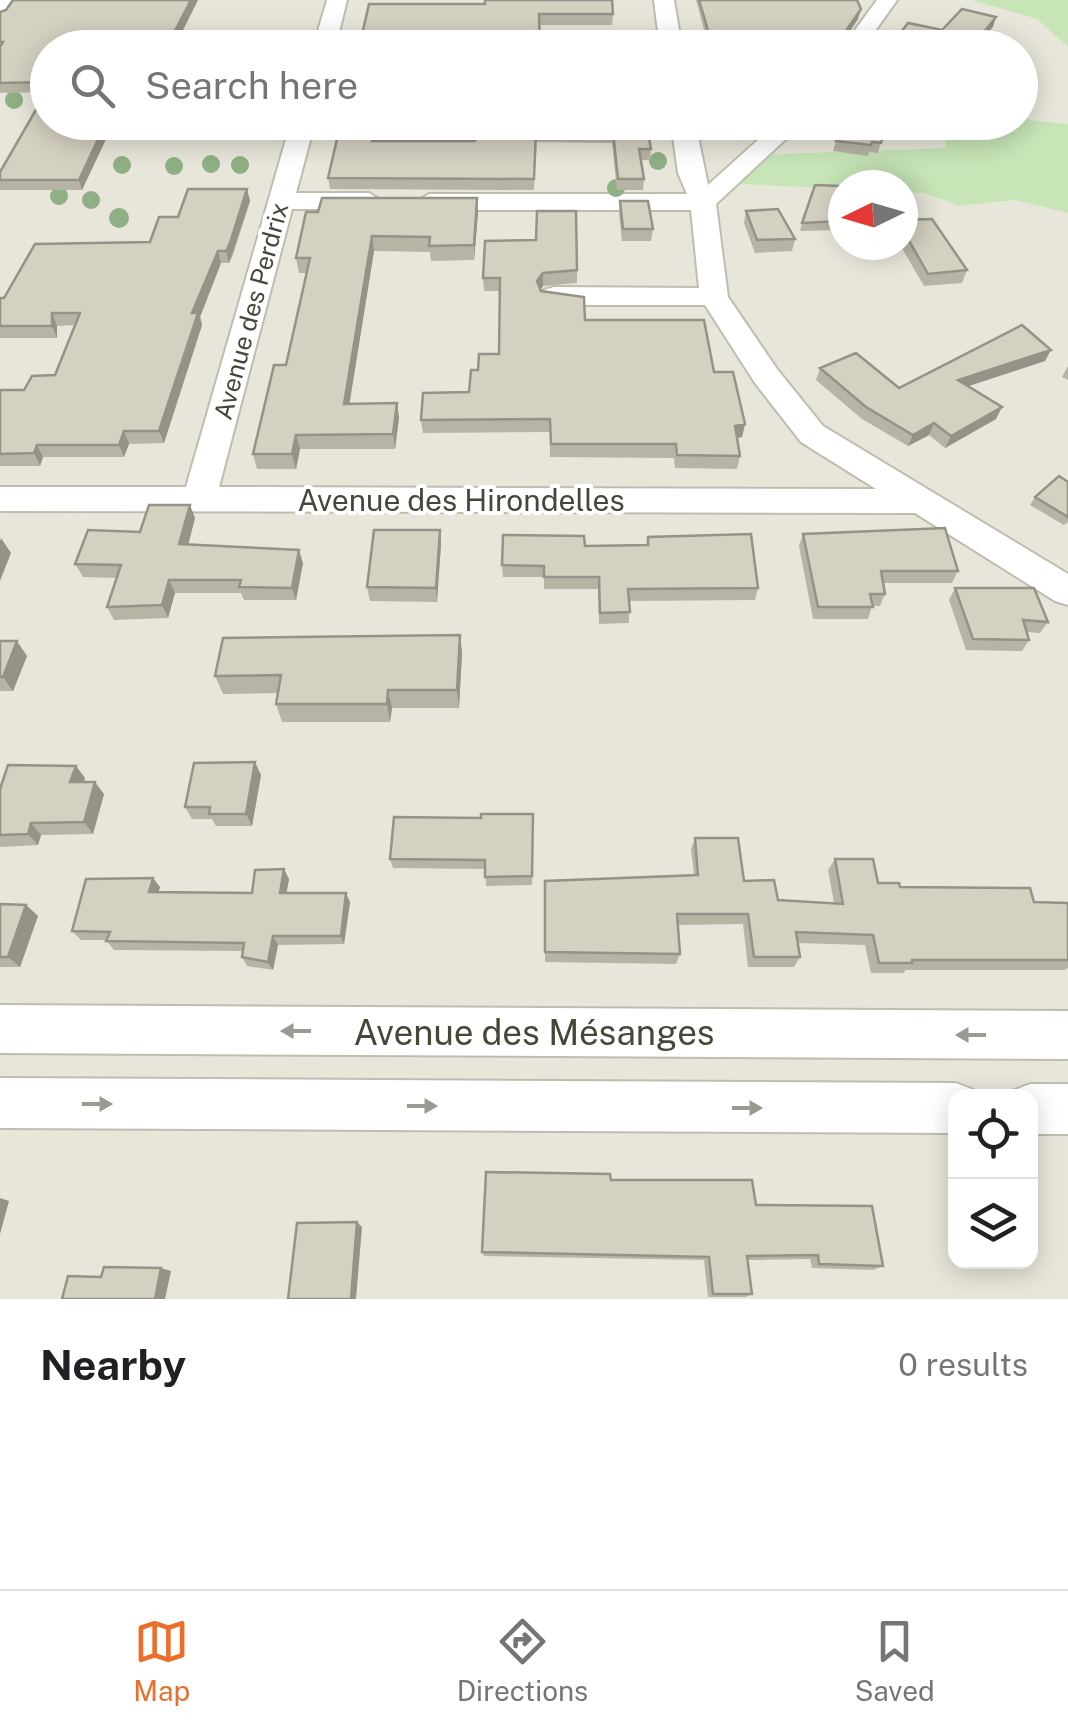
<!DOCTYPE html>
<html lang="en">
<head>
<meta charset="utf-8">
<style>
	:root { --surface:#fff; --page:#f2f2f2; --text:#202124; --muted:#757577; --line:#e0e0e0; --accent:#eb6e2b }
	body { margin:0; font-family:"Public Sans",sans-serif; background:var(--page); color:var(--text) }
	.controls { position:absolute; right:30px; bottom:30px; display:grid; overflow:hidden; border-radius:20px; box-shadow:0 5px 25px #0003 }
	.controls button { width:90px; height:90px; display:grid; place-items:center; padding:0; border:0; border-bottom:2px solid var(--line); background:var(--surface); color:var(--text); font:50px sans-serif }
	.compass { position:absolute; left:828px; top:170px; width:90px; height:90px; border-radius:50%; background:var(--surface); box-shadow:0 5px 25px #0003; rotate:265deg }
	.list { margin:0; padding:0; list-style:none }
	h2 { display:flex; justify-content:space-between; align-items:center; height:130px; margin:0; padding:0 40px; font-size:42px }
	h2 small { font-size:32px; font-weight:400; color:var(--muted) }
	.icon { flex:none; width:55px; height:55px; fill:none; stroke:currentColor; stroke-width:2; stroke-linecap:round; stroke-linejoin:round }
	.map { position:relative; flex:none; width:1068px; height:1299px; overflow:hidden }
	.search { position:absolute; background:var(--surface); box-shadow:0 5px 25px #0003; left:30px; right:30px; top:30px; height:110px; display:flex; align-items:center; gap:25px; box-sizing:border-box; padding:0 35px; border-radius:55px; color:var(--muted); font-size:38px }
	.sheet { height:290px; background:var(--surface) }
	nav { display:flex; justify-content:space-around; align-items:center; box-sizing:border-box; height:140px; border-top:2px solid var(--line); background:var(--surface); font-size:28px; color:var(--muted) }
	nav a { display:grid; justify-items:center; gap:5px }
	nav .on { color:var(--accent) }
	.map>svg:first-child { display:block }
	.residential { fill:#e8e6da; fill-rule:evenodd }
	.green { fill:#c7e5b7 }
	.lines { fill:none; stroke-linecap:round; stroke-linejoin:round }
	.street-casing { stroke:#bfbdae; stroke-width:4 }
	.street { fill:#fff; fill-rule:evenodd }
	.tree { fill:#8faf84 }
	.wall { fill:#b7b4a6 }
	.shaded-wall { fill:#959287 }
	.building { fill:#d5d1c1; stroke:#959287; stroke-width:2.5 }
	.oneway { fill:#9a9992 }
	.labels { text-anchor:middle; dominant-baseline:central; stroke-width:8; stroke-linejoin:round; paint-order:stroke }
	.far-street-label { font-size:25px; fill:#484539; stroke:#fff }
	.street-label { font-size:30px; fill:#484539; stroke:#fff }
	.near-street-label { font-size:35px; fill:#484539; stroke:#fff }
</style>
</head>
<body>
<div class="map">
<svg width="1068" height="1299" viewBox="0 0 1068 1299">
	<rect width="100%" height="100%" fill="#f4f3eb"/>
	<path class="residential" d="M0,0h971l66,19 31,28v77l-37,-4 -10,-7 -1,-65h-972v74l897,1 2,25 -174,6 -35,30 105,5v56h60v-53l21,1 35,13 56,-6 53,13v1086h-1068zM956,1096h74v166h-74z"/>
	<path class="green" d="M971,0h97v47l-31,-28z
		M1021,113l10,7 37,4v89l-53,-13 -56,6 -35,-13 -21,-1v-7h-60v4l-106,-5 -3,-9 39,-21 173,-6 -1,-25 75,-1z"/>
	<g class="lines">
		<defs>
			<path id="street" d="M0,0h19l-12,17 -7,2z
				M327,0h20l-12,48h-22z
				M654,0h20l8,48h-22z
				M877,0h20l-34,48h-21z
				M291,122h24l-19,71h73l13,8 -13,8h-77l-73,278 657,2 -75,-47 -46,-59 -50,-78h-151l-10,-3 -4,-6 4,-6 10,-3 145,1 -8,-78h-262l-13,-8 13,-8h258l-9,-21 -7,-51h24l13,63 70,-63h26l-88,82 12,93 49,72 46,57 245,148v31l-13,-4 -140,-88 -915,-2v-24h186z
				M0,1005l1068,6v48l-1068,-6z
				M0,1078l956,5 18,7 2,6h-20v37l-956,-5z
				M1030,1084h38v50h-38v-38h-20l2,-5z"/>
		</defs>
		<use href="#street" class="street-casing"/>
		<use href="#street" class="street"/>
	</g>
	<g class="tree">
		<circle cx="14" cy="100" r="9"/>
		<circle cx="658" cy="161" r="9"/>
		<circle cx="211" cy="164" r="9"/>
		<circle cx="122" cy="165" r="9"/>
		<circle cx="240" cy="165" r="9"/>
		<circle cx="174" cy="166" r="9"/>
		<circle cx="616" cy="188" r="9"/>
		<circle cx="59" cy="196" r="9"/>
		<circle cx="91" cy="200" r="9"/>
		<circle cx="119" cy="218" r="10"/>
	</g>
	<path class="wall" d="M13,0h185l-24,48h-126v74h66l-32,68h-82v-18l46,-80 -46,1v-81l6,-2z
		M696,0h161l1,19 -13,20 33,9h-159l-1,-4h-10z
		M369,4l244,10 -1,11h-73z
		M341,122h39l-4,19h99l2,-19h169l5,27 -1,11h-9l3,19 -1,11h-26l-5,-47 -76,-1 -2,48 -204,-1 -2,-11z
		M886,122l-8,31 -9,-1 -1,4 -35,-5 5,-17 -5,-1 3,-10z
		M247,189l3,12 -17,54 -4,8h-8l-21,54 2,8 -38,118 -35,1 -5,13h-81l-3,9h-40v-76h24l31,-15 20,-50 -18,1v12h-57v-40h4l146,-56 28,-25z
		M620,201l33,28 -2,12h-29l-3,-27z
		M746,211l49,28 -3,12 -37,2 -11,-30z
		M318,212l160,1 -4,47 -43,1 -1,-9 -56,-1 -25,153 48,-1 2,15 -4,31h-95l-4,20h-39l-4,-15 33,-89 20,-92h-7l-3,-15z
		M903,220l64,50 -5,13 -38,3 -24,-41h3z
		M841,221l-2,9 -39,1 2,-8z
		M577,270v13l-34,3 -3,4 45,30 129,52 31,52 -3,13 -5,1 3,18 -3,13 -62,-1 -1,-10 -124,-1v-25l-127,1 -2,-13 48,-28 9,-22 21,-16v-63h-15l-1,-13z
		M1045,361l-76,25 27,33 -51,29 -16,-13 -21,11 -46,-27 -46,-39 4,-12 79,20z
		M1068,366v14l-6,-3z
		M1068,482v40l-4,3 -34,-20 5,-8z
		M195,518l-7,26 115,19 -7,37h-52l-3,-7h-66l-7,25 -54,2 -7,-13 10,-29 -34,-1 -8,-13 65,-32z
		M440,530l1,14 -4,58 -67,-1 -3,-14z
		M803,534l155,37 -6,12h-69l2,11 -5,12h-8l-4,13h-55l-14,-73z
		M648,537l110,51 -3,12 -126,1v22l-30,1 -1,-35h-54v-12h-41l-1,-12 83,-19 61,-1z
		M955,588l93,34 -8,11 -13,-1 2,8 -7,11 -56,-1 -17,-50z
		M460,635l2,18 -3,55h-67l-2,14h-108l-6,-18 2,-11 -55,1 -8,-18z
		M0,641l27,15 -14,35h-13z
		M76,766l9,12 -2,4 21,12 -11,40 -52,1 -3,10 -38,2v-58z
		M261,775l-9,51h-36l-4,-7h-20l-7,-12z
		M533,814l-1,71 -46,1 -1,-17 -92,-1 -3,-9 91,-41z
		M695,838l49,43 34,19 56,3 -6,-33 7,-11 43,24 22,4 134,15 34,1v65l-3,2h-159l-3,3h-32l-6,-28 -67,-2 2,14 -6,10h-46l-5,-43 -65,1 2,29 -4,10 -131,-2v-81l149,-6 -3,-26z
		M289,879l-3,14 64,9 -6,42 -66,1 -5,25 -26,-4 -5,-9 1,-6 -129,-1 -8,-10h-25l-9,-9 88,-44 -2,5 94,1z
		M0,904l26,1 12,11 -18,51h-20z
		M756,1205l127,61 -10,4 -61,-2 -2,-9 -63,1 5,34 -6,3h-38l-4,-37 -220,-4 -2,-4z"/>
	<path class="shaded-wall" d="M191,0h7l-24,48h-8z
		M861,9l-3,10 -20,29 3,-10z
		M996,17l-3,10 -18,21 4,-10z
		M106,122h8l-32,68 -3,-10z
		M376,122h4l-6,30 -2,-11z
		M247,189l3,12 -21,62 -3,-12z
		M477,198l1,15 -4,47v-15z
		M372,236l2,15 -27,168 -3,-15z
		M218,251l3,12 -21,54 2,8 -38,118 -5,-12 33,-118z
		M543,273v13l-6,8v-13z
		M52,313l5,13v12l-5,-12z
		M1051,350l-6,11 -92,30 5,-11z
		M397,403l2,15 -4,31 -2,-15z
		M1002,407l-6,12 -51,29 6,-12z
		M934,423l-5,12 -21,11 5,-11z
		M745,424l-3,13 -10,2 3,-13z
		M124,431l5,13 -5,13 -5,-12z
		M296,435l4,14 -4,20 -4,-15z
		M37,445l6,12 -3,9 -6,-13z
		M190,505l5,13 -10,39 -6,-13z
		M440,530l1,14 -4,58 -1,-14z
		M1,538l10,15 -11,28v-40z
		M299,550l4,13 -7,37 -4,-12z
		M169,580l6,13 -7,25 -6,-13z
		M460,635l2,18 -3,55 -2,-18z
		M17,641l10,15 -14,35 -10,-14z
		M388,690l4,18 -2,14 -3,-18z
		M255,762l6,13 -9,51 -6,-12z
		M76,766l9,12 -6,16 -9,-12z
		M95,782l9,12 -11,40 -9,-12z
		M31,823l10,12 -3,10 -10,-11z
		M284,869l5,10 -4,23 -5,-9z
		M153,878l7,9 -4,14 -7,-9z
		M346,893l4,9 -6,42 -3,-8z
		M26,905l12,11 -18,51 -12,-10z
		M273,936l5,9 -5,25 -5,-8z
		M0,1198l9,3 -9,33z
		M357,1222l5,5 -6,72h-5z
		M161,1268l10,3 -6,28h-10z"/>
	<path class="building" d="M13,0h178l-25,48h-118v34l-48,1v-36l3,-5h-3v-30l6,-2z
		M485,0h127l1,14h-74l1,34h-181l10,-44h116z
		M699,0h158l4,9 -20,29 24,4 7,-7 6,13h-155l-3,-14h-11z
		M962,9l34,8 -17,21 28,6 -2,4h-116l19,-25 34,7z
		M48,89v33h58l-27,58h-79v-8z
		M341,122h35l-4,19h103l2,-19h169l5,27h-12l5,30h-26l-5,-47 -77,-1 -2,48 -206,-1z
		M886,122l-5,21 -9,-1 -1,3 -35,-4 5,-17 -5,-2z
		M815,185l24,1 2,35 -39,2z
		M188,189h59l-17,54 -4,8h-8l-26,62h6l-39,118h-35l-5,14h-82l-3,8 -34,1v-64h24l8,-14 23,-1 25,-62h-28v13h-52v-28h4l31,-54 115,-2 9,-25h19z
		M322,198h155l-3,47 -45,1 1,-9 -58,-1 -28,168 53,-1 -4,31 -97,1 -4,19h-39l21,-89h12l24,-107h-14l10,-46h12z
		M620,201h28l5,28h-30z
		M778,209l17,30 -38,1 -11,-29z
		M537,211h39l1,59 -34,3 -6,8 4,10 43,6 1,23h119l10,52h19l12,52 -10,2 5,30 -63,-1 -1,-11h-125l-1,-25 -129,1 2,-27 46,-1 2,-22h7l1,-16h20l1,-76h-17l2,-37 51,-1z
		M932,219l35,51 -39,4 -25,-44v-10z
		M1022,325l29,25 -93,30 44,27 -51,29 -17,-13 -21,12 -47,-28 -46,-39 36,-15 43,35z
		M1059,476l9,6v35l-33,-20z
		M149,505h41l-11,39 120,6 -7,38 -53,-1 2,-7h-72l-7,25 -55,2 14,-42 -46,-1 13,-34 52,2z
		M945,528l13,43h-77l4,23h-15l3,13h-55l-15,-73z
		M374,530h66l-4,58 -69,-1z
		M751,534l7,54 -130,1 2,23 -30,1 -1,-36h-55v-11l-42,-1 1,-30 81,1 1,10 63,-1v-8z
		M955,588h79l14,34 -25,-2 6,20 -56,-1z
		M460,635l-3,55h-69l-1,14h-111l5,-29 -66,1 8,-38z
		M0,641h17l-14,36h-3z
		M255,762l-9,52h-37l1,-7h-25l9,-44z
		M8,765l68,1 -6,16h25l-11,40 -53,1 -3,11 -28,1v-46z
		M481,814h52l-1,62 -47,1v-17l-95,-1 4,-42 87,1z
		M695,838h43l6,43 30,-1 4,20 65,4 -8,-45h38l5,24h21l1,4 130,1 4,14 34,1v57h-156v3h-33l-6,-28 -77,-3 4,25h-46l-6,-43h-71l3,40 -135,-2v-71l153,-6z
		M284,869l-4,24h66l-5,43h-68l-5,26 -26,-5 2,-14 -138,-2 4,-9 -38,-1 14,-52 67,-1 -4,14 103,1 3,-23z
		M0,904l26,1 -18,52h-8z
		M486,1172l124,2 1,6h141l4,25 116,1 11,60 -64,-2 -1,-9 -71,1 5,38h-39l-4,-37 -227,-5z
		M357,1222l-6,77h-63l9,-76z
		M104,1267l57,1 -6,31h-93l6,-23 33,1z"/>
	<defs><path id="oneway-solid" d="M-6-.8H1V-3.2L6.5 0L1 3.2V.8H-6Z" transform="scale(2.5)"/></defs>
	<g class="oneway">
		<use href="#oneway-solid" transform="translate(296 1031) rotate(-180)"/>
		<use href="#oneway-solid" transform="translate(971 1035) rotate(-180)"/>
		<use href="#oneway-solid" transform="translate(97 1104)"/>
		<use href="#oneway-solid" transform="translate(422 1106)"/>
		<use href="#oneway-solid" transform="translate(747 1108)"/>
	</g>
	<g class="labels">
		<g class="far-street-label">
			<text transform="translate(251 311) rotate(-75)">Avenue des Perdrix</text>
		</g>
		<g class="street-label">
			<text x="461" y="500">Avenue des Hirondelles</text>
		</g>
		<g class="near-street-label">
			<text x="534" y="1032">Avenue des Mésanges</text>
		</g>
	</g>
</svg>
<div class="controls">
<button><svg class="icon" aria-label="locate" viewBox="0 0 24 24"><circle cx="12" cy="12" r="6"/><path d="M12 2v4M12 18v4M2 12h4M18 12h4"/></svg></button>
<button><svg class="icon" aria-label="layers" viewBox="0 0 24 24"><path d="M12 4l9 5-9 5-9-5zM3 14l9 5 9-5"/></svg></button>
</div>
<svg class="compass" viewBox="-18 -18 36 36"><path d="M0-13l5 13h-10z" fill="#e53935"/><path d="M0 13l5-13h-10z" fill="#757577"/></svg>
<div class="search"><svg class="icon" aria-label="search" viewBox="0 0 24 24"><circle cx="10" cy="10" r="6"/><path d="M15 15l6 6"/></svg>Search here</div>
</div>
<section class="sheet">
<h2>Nearby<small>0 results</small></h2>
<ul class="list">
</ul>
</section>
<nav>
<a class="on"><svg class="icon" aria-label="map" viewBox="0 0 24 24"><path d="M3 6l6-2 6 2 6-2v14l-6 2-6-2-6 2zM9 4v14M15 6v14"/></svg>Map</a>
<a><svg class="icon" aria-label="directions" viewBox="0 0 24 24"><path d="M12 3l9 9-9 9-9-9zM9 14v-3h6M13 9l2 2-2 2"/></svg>Directions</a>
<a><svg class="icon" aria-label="saved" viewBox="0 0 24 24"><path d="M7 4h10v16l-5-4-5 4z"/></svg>Saved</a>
</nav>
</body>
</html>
